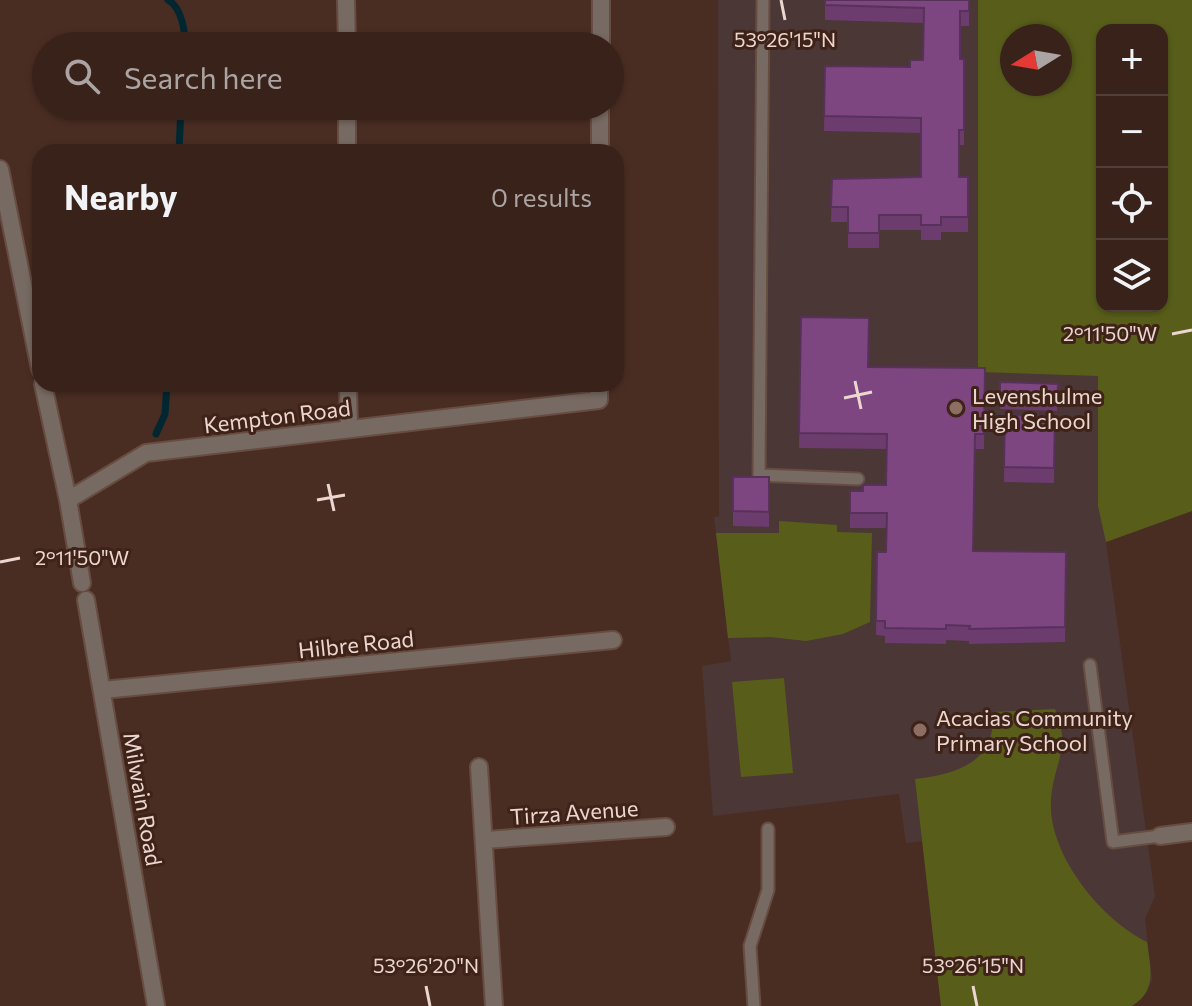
<!DOCTYPE html>
<html lang="en">
<head>
<meta charset="utf-8">
<style>
	:root { --surface:#38221a; --page:#432f27; --text:#f1f3f6; --muted:#aba4a2; --line:#523f39 }
	body { margin:0; font-family:Commissioner,sans-serif; background:var(--page); color:var(--text) }
	.controls { position:absolute; right:24px; top:24px; display:grid; overflow:hidden; border-radius:16px; box-shadow:0 2px 6px #0004 }
	.controls button { width:72px; height:72px; display:grid; place-items:center; padding:0; border:0; border-bottom:2px solid var(--line); background:var(--surface); color:var(--text); font:40px sans-serif }
	.compass { position:absolute; left:1000px; top:24px; width:72px; height:72px; border-radius:50%; background:var(--surface); box-shadow:0 2px 6px #0004; rotate:259deg }
	.list { margin:0; padding:0; list-style:none }
	h2 { display:flex; justify-content:space-between; align-items:center; height:104px; margin:0; padding:0 32px; font-size:34px }
	h2 small { font-size:26px; font-weight:400; color:var(--muted) }
	.icon { flex:none; width:44px; height:44px; fill:none; stroke:currentColor; stroke-width:2; stroke-linecap:round; stroke-linejoin:round }
	.map { position:relative; flex:none; width:1192px; height:1006px; overflow:hidden }
	.search { position:absolute; background:var(--surface); box-shadow:0 2px 6px #0004; left:32px; top:32px; width:592px; height:88px; display:flex; align-items:center; gap:20px; box-sizing:border-box; padding:0 28px; border-radius:44px; color:var(--muted); font-size:30px }
	.panel { position:absolute; background:var(--surface); box-shadow:0 2px 6px #0004; left:32px; top:144px; width:592px; height:248px; border-radius:24px }
	.map>svg:first-child { display:block }
	.education { fill:#4b3735; fill-rule:evenodd }
	.green { fill:#585e1a; fill-rule:evenodd }
	.lines { fill:none; stroke-linecap:round; stroke-linejoin:round }
	.stream { stroke:#022731; stroke-width:7 }
	.lane-casing { stroke:#674c41; stroke-width:15 }
	.street-casing { stroke:#674c41; stroke-width:20 }
	.lane { stroke:#776a62; stroke-width:11 }
	.street { stroke:#776a62; stroke-width:16 }
	.wall { fill:#6c3c6e }
	.building { fill:#7d4680; stroke:#58315a; stroke-width:2 }
	.ticks { fill:none; stroke:#ebd7d0; stroke-width:3 }
	.education-dot { fill:#8d6e63; stroke:#3f2318; stroke-width:3 }
	.labels { text-anchor:middle; dominant-baseline:central; stroke-width:6; stroke-linejoin:round; paint-order:stroke }
	.poi-label { font-size:22px; fill:#ebd7d0; stroke:#3f2318; text-anchor:start }
	.street-label { font-size:22px; fill:#ebd7d0; stroke:#3f2318 }
	.ticks-label { font-size:20px; text-anchor:middle; fill:#ebd7d0; stroke:#3f2318; stroke-width:6; stroke-linejoin:round; paint-order:stroke }
</style>
</head>
<body>
<div class="map">
<svg width="1192" height="1006" viewBox="0 0 1192 1006">
	<rect width="100%" height="100%" fill="#4a2d22"/>
	<path class="education" d="M718,0h474v511l-86,31 49,354 -10,23 7,61 -5,12 -13,13 -193,1 -18,-165 -17,2 -7,-49 -186,22 -11,-150 29,-5 -17,-144 5,-1zM1102,30h60v276h-60zM1012,36h48v48h-48z"/>
	<path class="green" d="M978,0h214v511l-86,31 -8,-36v-130l-120,-4zM1102,30h60v276h-60zM1012,36h48v48h-48z
		M779,521l58,4v7l35,1 -2,89 -27,12 -37,7 -36,-4 -42,1 -12,-105h63z
		M784,678l9,95 -52,4 -9,-95z
		M1055,709c17,40 -1,52 -4,90 -4,54 49,120 96,143 3,25 11,48 -15,64h-191l-26,-227c43,-5 81,-17 78,-67z"/>
	<g class="lines">
		<path class="stream" d="M168,0c14,8 17,31 17,46
			M179,152l2,-46
			M156,434l9,-20 2,-30"/>
		<defs>
			<path id="lane" d="M763,0l-4,475 99,4
				M1090,665l23,177 47,-6
				M754,1006l-4,-60 18,-56v-61"/>
			<path id="street" d="M346,0l1,46
				M601,46v-46
				M347,106v46
				M600,152v-46
				M0,169l40,200
				M43,384l25,116 14,83
				M348,384l1,45
				M68,500l78,-47 453,-53v-16
				M86,600l70,406
				M103,690l510,-50
				M479,767l15,239
				M1160,836l32,-4
				M485,840l181,-13"/>
		</defs>
		<use href="#lane" class="lane-casing"/>
		<use href="#street" class="street-casing"/>
		<use href="#lane" class="lane"/>
		<use href="#street" class="street"/>
	</g>
	<path class="wall" d="M825,0h144v26h-9v33h4v86h-5v32h9v55h-27v8h-20v-10h-42v18h-31v-26h-17l1,-43 89,-2v-44l-97,-2 1,-65 85,1 13,-7v-37l-98,-3z
		M801,317l67,50 117,1 -1,81h-9l-2,102 93,1 -1,90 -96,2v-3l-23,-1v4l-61,-1v-7l-9,-1 1,-83h9l1,-24h-37v-15l13,-22 23,-6 1,-36 -88,-1z
		M1000,382l58,2 -1,27 -57,-2z
		M1005,415l50,1 -1,67 -50,-1z
		M733,477h36v50l-36,-1z"/>
	<path class="building" d="M825,0h144v11h-9v48h4v71h-5v47h9v40h-27v8h-20v-10h-42v18h-31v-26h-17l1,-28 89,-2v-59l-97,-2 1,-50 85,1v-7h13l1,-52 -99,-3z
		M801,317l68,1 -1,49 117,1 -1,66h-9l-2,117 93,1 -1,75 -96,2 1,-3 -24,-1v4l-61,-1v-7h-9l1,-69h9l1,-39h-37v-22h13v-6h23l1,-51 -88,-1z
		M1000,382l58,2 -1,17 -57,-2z
		M1005,415l50,1 -1,52 -50,-1z
		M733,477h36v35l-36,-1z"/>
	<path class="ticks" d="M781,0l4,20M1172,334l20,-4M855,381l6,28M844,398l28,-6M328,484l6,27M317,500l28,-5M0,562l20,-4M426,986l4,20M973,986l4,20"/>
	<g class="education-dot">
		<circle cx="956" cy="408" r="8"/>
		<circle cx="920" cy="730" r="8"/>
	</g>
	<g class="labels">
		<g class="poi-label">
			<text x="972" y="395">Levenshulme<tspan x="972" dy="25">High School</tspan></text>
			<text x="936" y="717">Acacias Community<tspan x="936" dy="25">Primary School</tspan></text>
		</g>
		<g class="street-label">
			<text transform="translate(277 416) rotate(-7)">Kempton Road</text>
			<text transform="translate(356 644) rotate(-6)">Hilbre Road</text>
			<text transform="translate(143 799) rotate(80)">Milwain Road</text>
			<text transform="translate(574 812) rotate(-4)">Tirza Avenue</text>
		</g>
	</g>
	<g class="ticks-label">
		<text x="785" y="47">53°26'15"N</text>
		<text x="1110" y="341">2°11'50"W</text>
		<text x="82" y="565">2°11'50"W</text>
		<text x="426" y="973">53°26'20"N</text>
		<text x="973" y="973">53°26'15"N</text>
	</g>
</svg>
<div class="controls">
<button>+</button>
<button>−</button>
<button><svg class="icon" aria-label="locate" viewBox="0 0 24 24"><circle cx="12" cy="12" r="6"/><path d="M12 2v4M12 18v4M2 12h4M18 12h4"/></svg></button>
<button><svg class="icon" aria-label="layers" viewBox="0 0 24 24"><path d="M12 4l9 5-9 5-9-5zM3 14l9 5 9-5"/></svg></button>
</div>
<svg class="compass" viewBox="-18 -18 36 36"><path d="M0-13l5 13h-10z" fill="#e53935"/><path d="M0 13l5-13h-10z" fill="#aba4a2"/></svg>
<div class="search"><svg class="icon" aria-label="search" viewBox="0 0 24 24"><circle cx="10" cy="10" r="6"/><path d="M15 15l6 6"/></svg>Search here</div>
<section class="panel">
<h2>Nearby<small>0 results</small></h2>
<ul class="list">
</ul>
</section>
</div>
</body>
</html>
